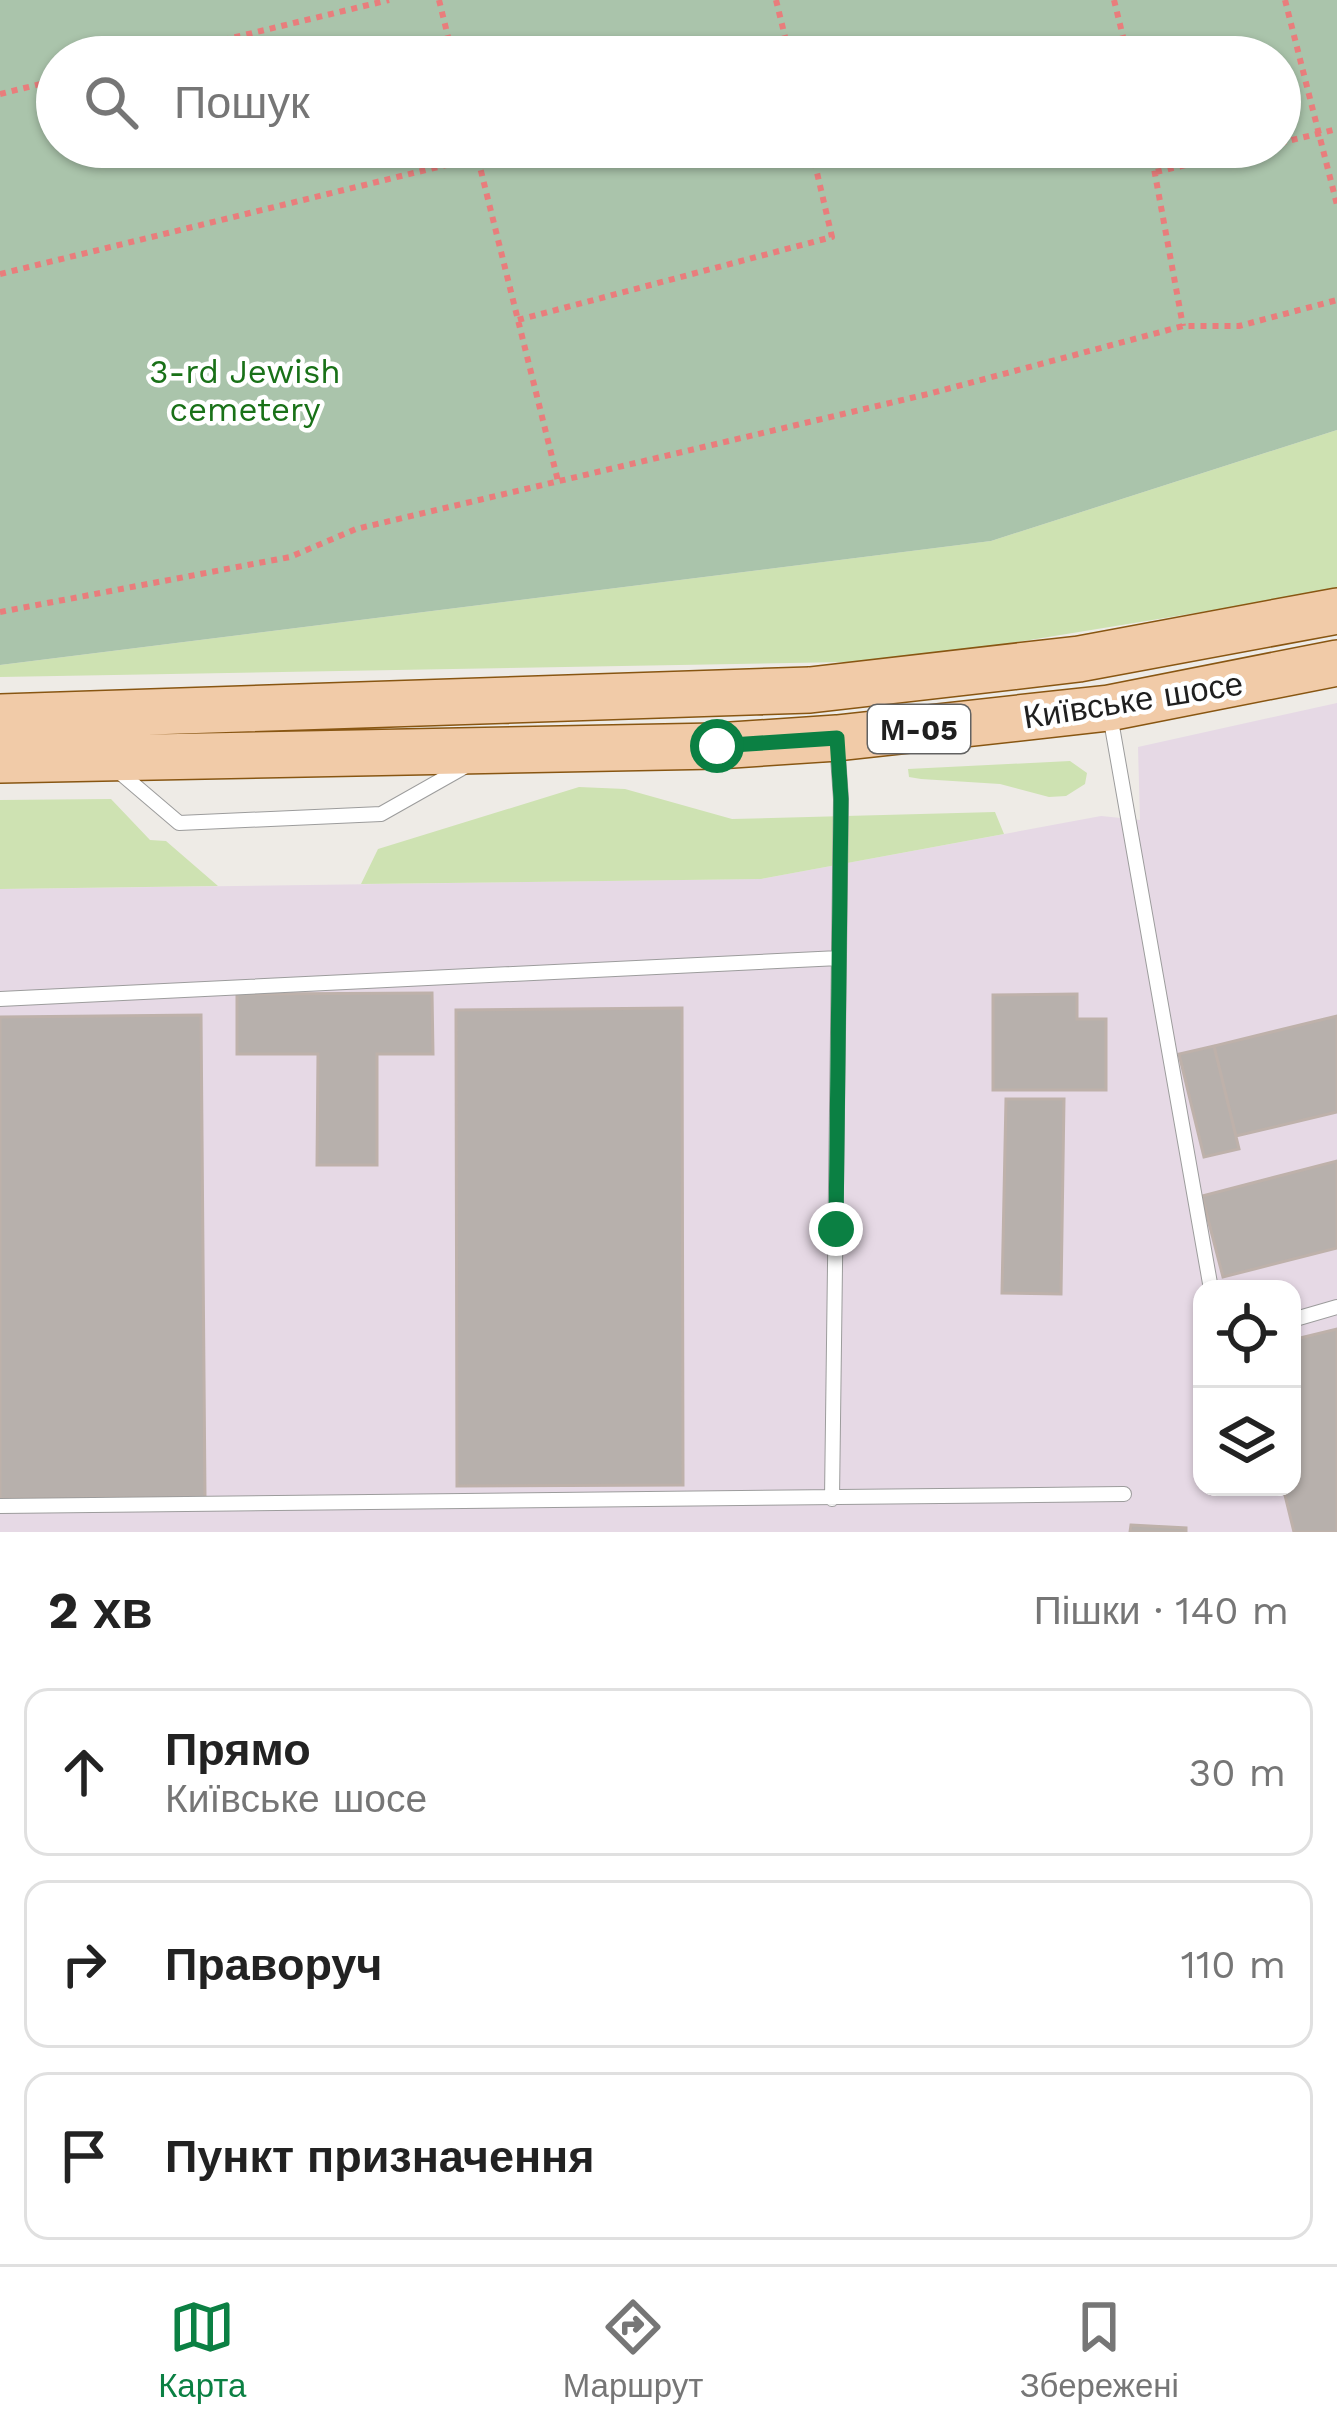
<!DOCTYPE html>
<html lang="uk">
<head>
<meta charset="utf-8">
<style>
	:root { --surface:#fff; --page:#f2f2f2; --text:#222; --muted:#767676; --line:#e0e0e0; --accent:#0b8043 }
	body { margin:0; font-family:"Work Sans",sans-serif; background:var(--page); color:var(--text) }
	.controls { position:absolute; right:36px; bottom:36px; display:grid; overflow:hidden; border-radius:24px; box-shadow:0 3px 9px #0004 }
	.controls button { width:108px; height:108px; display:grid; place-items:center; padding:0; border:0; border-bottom:3px solid var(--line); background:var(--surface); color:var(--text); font:60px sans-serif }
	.stop { position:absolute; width:36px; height:36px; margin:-27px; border:9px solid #0b8043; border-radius:50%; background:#fff }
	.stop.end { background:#0b8043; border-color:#fff; box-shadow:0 3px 12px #0008 }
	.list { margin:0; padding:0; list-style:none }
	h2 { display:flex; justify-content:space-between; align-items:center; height:156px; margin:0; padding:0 48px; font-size:51px }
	h2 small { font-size:39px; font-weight:400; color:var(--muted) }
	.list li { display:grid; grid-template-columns:78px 1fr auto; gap:36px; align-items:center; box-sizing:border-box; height:168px; margin:0 24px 24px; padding:0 24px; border:3px solid var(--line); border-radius:24px }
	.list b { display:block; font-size:45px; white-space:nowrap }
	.list p { margin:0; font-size:39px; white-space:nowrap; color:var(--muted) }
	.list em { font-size:39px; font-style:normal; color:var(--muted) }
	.icon { flex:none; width:66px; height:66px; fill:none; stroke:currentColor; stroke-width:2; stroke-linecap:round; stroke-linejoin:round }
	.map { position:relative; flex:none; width:1337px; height:1532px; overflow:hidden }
	.search { position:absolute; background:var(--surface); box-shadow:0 3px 9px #0004; left:36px; right:36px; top:36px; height:132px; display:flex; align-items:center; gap:30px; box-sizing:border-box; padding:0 42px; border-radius:66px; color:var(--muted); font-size:45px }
	.sheet { height:732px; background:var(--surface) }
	nav { display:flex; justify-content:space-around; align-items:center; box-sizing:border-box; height:168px; border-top:3px solid var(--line); background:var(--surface); font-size:33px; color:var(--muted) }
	nav a { display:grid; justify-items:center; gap:6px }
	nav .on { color:var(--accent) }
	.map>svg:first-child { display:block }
	.industrial { fill:#e6d9e5; fill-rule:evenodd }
	.grass { fill:#cee2b2 }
	.cemetery { fill:#aac4ab; fill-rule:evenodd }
	.building { fill:#b7b0ac; stroke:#beb1aa; stroke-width:3 }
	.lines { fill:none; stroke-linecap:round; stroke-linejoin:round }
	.service-casing { stroke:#9c9c9c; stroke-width:16 }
	.primary-casing { stroke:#885612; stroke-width:48 }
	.path { stroke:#e97d7c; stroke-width:6; stroke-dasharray:6 6; stroke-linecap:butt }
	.service { stroke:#fff; stroke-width:14 }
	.primary { stroke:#f1cba8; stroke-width:45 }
	.route { stroke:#0b8043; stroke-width:15 }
	.labels { text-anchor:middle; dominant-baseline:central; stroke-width:9; stroke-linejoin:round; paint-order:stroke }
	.shield { fill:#fff; stroke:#626262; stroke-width:3 }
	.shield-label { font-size:30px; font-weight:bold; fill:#1f1f1f }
	.park-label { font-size:33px; fill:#197118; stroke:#fff }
	.street-label { font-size:33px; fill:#1f1f1f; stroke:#fff }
</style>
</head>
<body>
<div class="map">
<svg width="1337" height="1532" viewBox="0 0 1337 1532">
	<rect width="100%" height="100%" fill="#eeebe6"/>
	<path class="industrial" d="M1337,703v829h-1337v-643l761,-10 340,-63 39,4 -2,-73zM1202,1289h90v198h-90z"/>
	<path class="grass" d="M1337,430v160l-437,71 -900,16v-12l991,-124z
		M1070,761l17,12 -2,11 -19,12 -17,1 -49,-13 -79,-5 -12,-2 -1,-8z
		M579,787l46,2 107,30 263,-7 9,22 -243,45 -400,5 17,-35z
		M111,799l39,41 16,1 52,45 -218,3v-89z"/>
	<path class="cemetery" d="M0,0h1337v430l-346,111 -991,124zM57,57h1223v90h-1223z"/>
	<path class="building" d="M432,993l1,61h-56v111h-60l1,-111h-81v-60z
		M1077,994v25h29v71h-113v-95z
		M682,1008l1,477 -226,1 -1,-476z
		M201,1015l4,482 -205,2v-482z
		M1337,1016v96l-101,24 -22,-90z
		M1214,1046l25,103 -35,8 -25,-103z
		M1006,1099h58l-3,195 -59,-1z
		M1337,1161v87l-114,29 -21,-81z
		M1337,1329v203h-43l-11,-45h9v-147z
		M1131,1525l55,3v4h-56z"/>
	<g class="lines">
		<defs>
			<path id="service" d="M1110,715l101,574
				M118,771l61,52 202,-9 85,-48
				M0,999l839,-41
				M1292,1320l45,-13
				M832,1499l9,-700 -4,-56
				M0,1506l1124,-12"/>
			<path id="primary" d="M0,717l810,-27 269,-31 258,-48
				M0,760l717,-14 120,-8 272,-30 228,-45"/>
		</defs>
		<use href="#service" class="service-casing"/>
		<use href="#primary" class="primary-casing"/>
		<path class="path" d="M439,0l14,57
			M776,0l14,57
			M1114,0l14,57
			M1285,0l52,205
			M153,57l236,-57
			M0,94l57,-14
			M1280,143l57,-14
			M475,147l83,334
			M1150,147l33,179
			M1156,172l106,-25
			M0,274l520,-127
			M518,320l314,-83 -21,-90
			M0,612l290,-55 66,-28 576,-136 251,-67h56l98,-26"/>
		<use href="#service" class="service"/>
		<use href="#primary" class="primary"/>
	</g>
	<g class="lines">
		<path class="route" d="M717,746l120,-8 4,61 -5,430"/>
	</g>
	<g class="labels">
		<rect class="shield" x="868" y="705" width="102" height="48" rx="9"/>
		<g class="shield-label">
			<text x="919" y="729">М-05</text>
		</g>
		<g class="park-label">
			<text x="245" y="371">3-rd Jewish<tspan x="245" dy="38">cemetery</tspan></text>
		</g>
		<g class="street-label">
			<text transform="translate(1133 700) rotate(-9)">Київське шосе</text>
		</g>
	</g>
</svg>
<div class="controls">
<button><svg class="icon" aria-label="locate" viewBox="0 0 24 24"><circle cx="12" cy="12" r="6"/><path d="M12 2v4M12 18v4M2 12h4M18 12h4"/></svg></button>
<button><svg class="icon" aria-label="layers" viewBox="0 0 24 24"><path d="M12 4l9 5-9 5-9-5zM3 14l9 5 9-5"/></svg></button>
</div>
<div class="stop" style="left:717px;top:746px"></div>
<div class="stop end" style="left:836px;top:1229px"></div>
<div class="search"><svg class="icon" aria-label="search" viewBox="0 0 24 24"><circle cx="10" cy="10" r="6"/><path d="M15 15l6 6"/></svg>Пошук</div>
</div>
<section class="sheet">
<h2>2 хв<small>Пішки · 140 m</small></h2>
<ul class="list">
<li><svg class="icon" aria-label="ahead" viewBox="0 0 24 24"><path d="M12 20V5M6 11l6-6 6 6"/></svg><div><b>Прямо</b><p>Київське шосе</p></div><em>30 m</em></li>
<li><svg class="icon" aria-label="right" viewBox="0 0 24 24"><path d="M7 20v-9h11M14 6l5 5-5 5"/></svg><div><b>Праворуч</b></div><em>110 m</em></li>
<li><svg class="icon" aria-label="arrive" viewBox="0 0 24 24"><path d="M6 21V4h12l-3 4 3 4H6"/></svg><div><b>Пункт призначення</b></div></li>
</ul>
</section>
<nav>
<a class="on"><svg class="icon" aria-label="map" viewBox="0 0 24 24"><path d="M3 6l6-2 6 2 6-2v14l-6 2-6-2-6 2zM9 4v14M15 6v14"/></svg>Карта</a>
<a><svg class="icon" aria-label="directions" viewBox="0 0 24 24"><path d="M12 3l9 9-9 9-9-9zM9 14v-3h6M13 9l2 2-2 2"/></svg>Маршрут</a>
<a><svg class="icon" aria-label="saved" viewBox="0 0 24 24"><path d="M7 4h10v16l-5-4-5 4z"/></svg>Збережені</a>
</nav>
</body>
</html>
